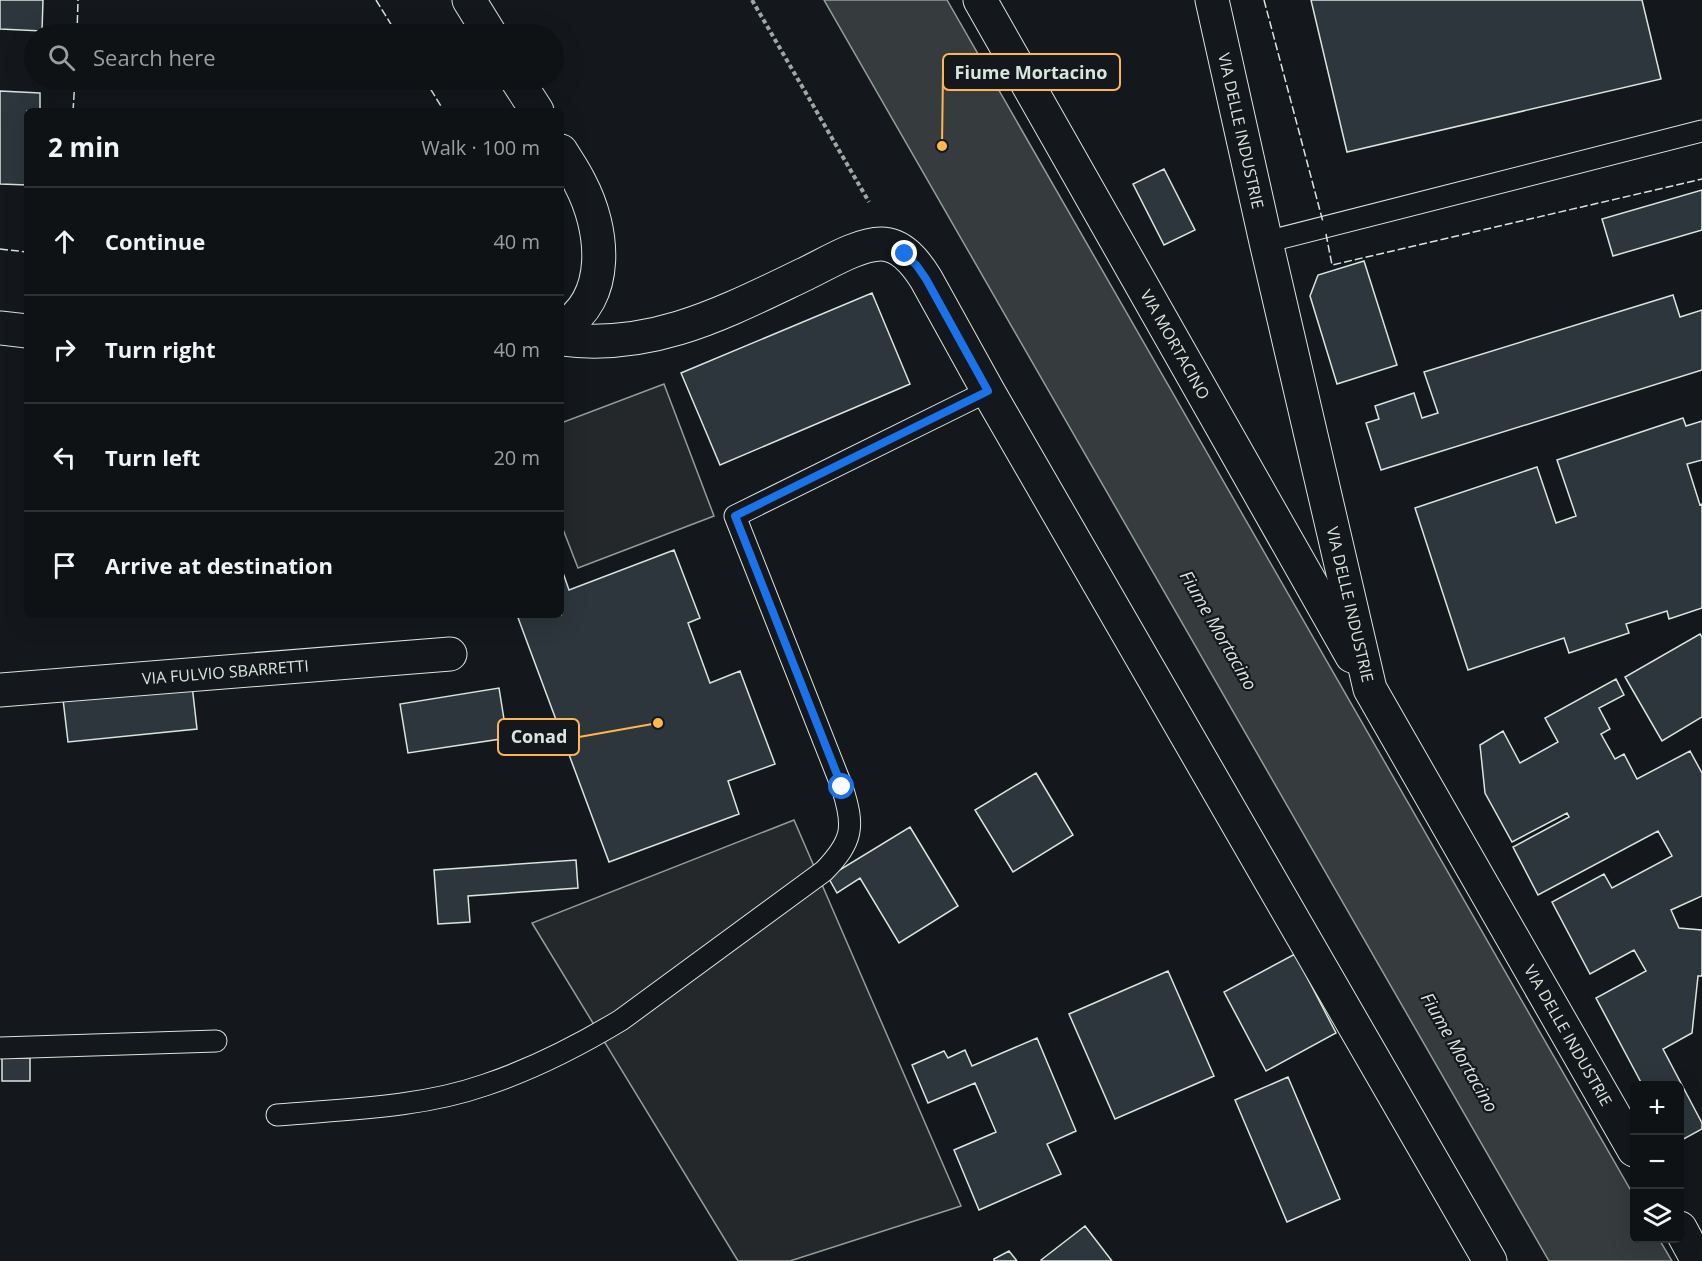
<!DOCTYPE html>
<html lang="en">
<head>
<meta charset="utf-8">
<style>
	:root { --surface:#0f1215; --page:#181b1e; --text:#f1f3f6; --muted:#9b9ea0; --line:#2f3234 }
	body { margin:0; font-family:"Open Sans",sans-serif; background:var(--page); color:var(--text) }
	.controls { position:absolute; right:18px; bottom:18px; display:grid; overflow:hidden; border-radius:9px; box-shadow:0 6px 24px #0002 }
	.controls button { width:54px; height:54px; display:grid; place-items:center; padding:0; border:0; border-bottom:2px solid var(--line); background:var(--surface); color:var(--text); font:30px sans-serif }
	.stop { position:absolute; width:18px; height:18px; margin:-14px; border:4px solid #1a73e8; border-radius:50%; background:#fff }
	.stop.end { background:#1a73e8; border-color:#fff; box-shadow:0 2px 6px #0008 }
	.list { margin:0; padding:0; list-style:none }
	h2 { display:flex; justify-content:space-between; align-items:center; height:78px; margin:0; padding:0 24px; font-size:26px }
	h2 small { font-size:20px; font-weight:400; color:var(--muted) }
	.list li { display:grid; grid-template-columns:39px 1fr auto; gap:18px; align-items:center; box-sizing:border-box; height:108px; padding:0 24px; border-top:2px solid var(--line) }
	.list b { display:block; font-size:22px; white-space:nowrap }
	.list em { font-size:20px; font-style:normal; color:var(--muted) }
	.icon { flex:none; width:33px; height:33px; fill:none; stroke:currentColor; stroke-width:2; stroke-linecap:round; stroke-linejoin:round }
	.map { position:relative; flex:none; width:1702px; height:1261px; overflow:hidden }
	.search { position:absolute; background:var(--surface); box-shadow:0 6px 24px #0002; left:24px; top:24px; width:540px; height:66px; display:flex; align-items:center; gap:15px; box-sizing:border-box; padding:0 21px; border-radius:33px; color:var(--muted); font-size:22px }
	.panel { position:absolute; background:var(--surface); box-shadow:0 6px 24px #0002; left:24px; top:108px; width:540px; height:510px; border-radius:9px }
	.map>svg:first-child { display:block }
	.parking { fill:#24282b; stroke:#939e99; stroke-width:1.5 }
	.water { fill:#363b3e; stroke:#939e99; stroke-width:1.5 }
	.building { fill:#2c363c; stroke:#d8e6dc; stroke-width:1.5 }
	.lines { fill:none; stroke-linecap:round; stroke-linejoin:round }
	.service-casing { stroke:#d8e6dc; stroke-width:23 }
	.minor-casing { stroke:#d8e6dc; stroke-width:35 }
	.path { stroke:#9da8a2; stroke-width:4; stroke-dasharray:4.5 3; stroke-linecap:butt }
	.service { stroke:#14181c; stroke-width:21 }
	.minor { stroke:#14181c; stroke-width:33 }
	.fence { stroke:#d8e6dc; stroke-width:1.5; stroke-dasharray:8 3; stroke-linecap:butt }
	.route { stroke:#1a73e8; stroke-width:8 }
	.labels { text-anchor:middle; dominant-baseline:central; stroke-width:4.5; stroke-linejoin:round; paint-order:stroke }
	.street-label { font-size:16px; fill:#d8e6dc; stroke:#14181c }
	.water-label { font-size:18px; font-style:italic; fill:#d8e6dc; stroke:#14181c }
	.leader { fill:none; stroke:#ffb74d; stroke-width:2 }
	.callout-dot { fill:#ffb74d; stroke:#14181c; stroke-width:2 }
	.callout { fill:#14181c; stroke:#ffb74d; stroke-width:2 }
	.callout-label { font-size:18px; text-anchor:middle; font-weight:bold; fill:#d8e6dc }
</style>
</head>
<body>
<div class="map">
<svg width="1702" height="1261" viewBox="0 0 1702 1261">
	<rect width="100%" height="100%" fill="#14181c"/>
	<path class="parking" d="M664,384l50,132 -136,52 -17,-44v-101z
		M794,820l167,386 -171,55h-52l-206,-338z"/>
	<path class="water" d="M824,0h123l687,1196v42l25,1 13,22h-123z"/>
	<path class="building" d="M0,0h43l-1,31 -42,-2z
		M1311,0h331l19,79 -314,73z
		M0,91l40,2v18h-13v74l-27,-1z
		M1164,169l31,61 -31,15 -31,-61z
		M1702,190v40l-89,26 -11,-37z
		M1364,261l33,104 -60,19 -27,-88 8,-21z
		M872,293l38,91 -190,81 -39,-92z
		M1673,295l7,22 22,-7v60l-321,100 -15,-47 13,-4 -4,-13 39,-13 8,25 16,-5 -14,-41z
		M1683,418l3,8 16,-5v39l-15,4 13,41 2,-1v104l-33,11 -2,-8 -41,13 3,9 -60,20 -5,-15 -96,32 -53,-162 122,-41 19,56 20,-7 -19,-56z
		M674,550l26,68 -12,5 22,60 30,-12 35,93 -47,17 11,33 -130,48 -92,-247h44v-48l8,23z
		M1700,634l2,3v80l-40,24 -37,-64z
		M1616,679l8,16 -25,13 11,21 -9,5 14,25 9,-5 13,25 53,-28 12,22v123l-31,14 8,18 23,2v46h-4l-6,57 -29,16 39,74v6l-22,12v-55h-37l-47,-88 50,-27 -12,-21 -44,24 -38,-72 52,-28 8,14 60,-32 -14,-25 -120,64 -25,-48 56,-30 -2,-4 -55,29 -27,-49 -5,-48 23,-14 17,32 38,-21 -13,-24z
		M192,685l5,44 -129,13 -5,-43z
		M499,688l8,50 -99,15 -8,-49z
		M1036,773l37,62 -60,37 -38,-62z
		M910,827l48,79 -59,37 -39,-65 -23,15 -9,-16z
		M576,860l2,28 -110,8 2,26 -32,2 -4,-54z
		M1295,954l41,79 -70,38 -42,-79z
		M1168,971l46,105 -99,43 -46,-105z
		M1037,1038l39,93 -29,13 14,30 -82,36 -25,-60 42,-18 -21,-49 -47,20 -16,-38 32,-14 4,7 17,-8 7,16z
		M2,1058h28v23h-28z
		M1288,1077l52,122 -53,23 -52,-122z
		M1085,1226l27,35h-71v-1z
		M1009,1251l8,10h-23v-2z"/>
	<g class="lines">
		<defs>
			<path id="service" d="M1266,242l436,-111
				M0,1048l216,-7
				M277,1115c69,-6 142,-7 208,-30 48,-16 93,-39 136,-65l203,-149c29,-30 31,-44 18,-84l-107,-271 253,-125"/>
			<g id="minor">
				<path d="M469,0l21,34"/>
				<path id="s1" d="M980,0l372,656"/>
				<path id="s2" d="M1212,0l54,242 104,447 264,461"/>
				<path d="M517,80l20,31"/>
				<path d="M561,151c6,10 14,21 19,32 24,45 32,116 -19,145"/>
				<path d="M0,328l27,3"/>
				<path d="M561,339c92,12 164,-27 244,-65 21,-10 53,-30 76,-30 21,0 35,19 45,35l62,112 502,870"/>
				<path id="s3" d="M0,690l450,-36"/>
				<path d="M1680,1228l18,33"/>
			</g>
		</defs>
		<use href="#service" class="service-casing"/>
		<use href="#minor" class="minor-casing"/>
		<path class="path" d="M752,0l117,202"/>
		<use href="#service" class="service"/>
		<use href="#minor" class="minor"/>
		<path class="fence" d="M376,0l21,34
			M1264,0l59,222
			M77,34l1,-34
			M425,80l19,31
			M73,111l2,-31
			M1326,234l6,31 370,-86
			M0,249l27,3"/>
	</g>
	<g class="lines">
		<path class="route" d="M842,787l-107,-271 253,-125 -62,-112 -9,-13 -12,-12"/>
	</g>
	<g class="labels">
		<g class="street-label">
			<text stroke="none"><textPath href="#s2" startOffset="134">VIA DELLE INDUSTRIE</textPath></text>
			<text stroke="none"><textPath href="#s1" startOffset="396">VIA MORTACINO</textPath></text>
			<text stroke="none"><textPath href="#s2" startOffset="620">VIA DELLE INDUSTRIE</textPath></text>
			<text stroke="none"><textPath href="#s3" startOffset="226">VIA FULVIO SBARRETTI</textPath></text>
			<text stroke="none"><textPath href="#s2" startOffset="1106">VIA DELLE INDUSTRIE</textPath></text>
		</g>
		<g class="water-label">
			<text transform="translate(1219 630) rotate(60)">Fiume Mortacino</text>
			<text transform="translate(1460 1052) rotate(60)">Fiume Mortacino</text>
		</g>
	</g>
	<path class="leader" d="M942 146L943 72M658 723L579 737"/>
	<g class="callout-dot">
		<circle cx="942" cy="146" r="6"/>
		<circle cx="658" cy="723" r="6"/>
	</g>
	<g class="callout">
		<rect x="943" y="54" width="177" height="36" rx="6"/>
		<rect x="498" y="719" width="81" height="36" rx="6"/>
	</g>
	<g class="callout-label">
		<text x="1031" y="79">Fiume Mortacino</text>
		<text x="539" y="743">Conad</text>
	</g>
</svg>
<div class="controls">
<button>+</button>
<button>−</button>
<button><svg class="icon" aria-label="layers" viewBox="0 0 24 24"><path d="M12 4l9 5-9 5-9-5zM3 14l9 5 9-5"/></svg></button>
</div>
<div class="stop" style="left:842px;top:787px"></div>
<div class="stop end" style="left:905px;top:254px"></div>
<div class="search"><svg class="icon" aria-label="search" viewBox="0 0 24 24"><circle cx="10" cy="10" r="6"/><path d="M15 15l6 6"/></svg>Search here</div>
<section class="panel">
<h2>2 min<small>Walk · 100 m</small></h2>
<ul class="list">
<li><svg class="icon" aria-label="ahead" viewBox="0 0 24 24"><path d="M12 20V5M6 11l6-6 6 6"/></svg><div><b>Continue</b></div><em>40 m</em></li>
<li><svg class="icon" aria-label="right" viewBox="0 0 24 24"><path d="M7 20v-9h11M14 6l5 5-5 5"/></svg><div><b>Turn right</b></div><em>40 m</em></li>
<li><svg class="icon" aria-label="left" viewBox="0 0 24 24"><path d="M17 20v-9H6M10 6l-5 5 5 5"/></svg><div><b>Turn left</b></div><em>20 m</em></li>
<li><svg class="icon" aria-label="arrive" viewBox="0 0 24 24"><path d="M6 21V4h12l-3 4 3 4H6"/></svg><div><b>Arrive at destination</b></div></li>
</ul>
</section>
</div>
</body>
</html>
